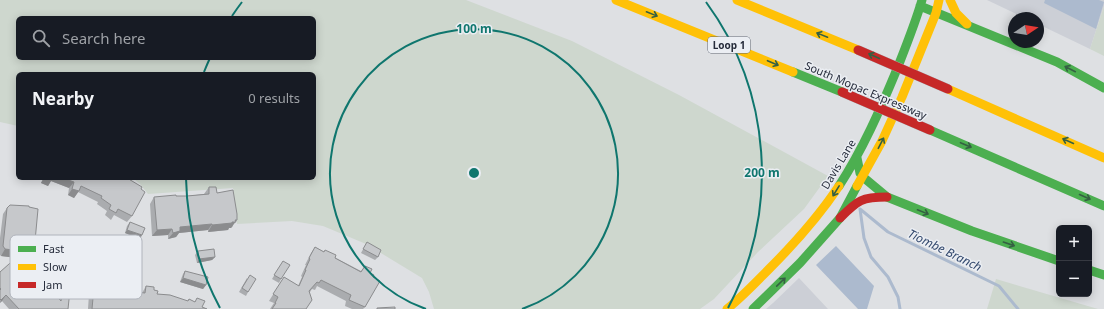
<!DOCTYPE html>
<html lang="en">
<head>
<meta charset="utf-8">
<style>
	:root { --surface:#171b24; --page:#20242c; --text:#f1f3f6; --muted:#9ea1a6; --line:#363941 }
	body { margin:0; font-family:"Noto Sans",sans-serif; background:var(--page); color:var(--text) }
	.controls { position:absolute; right:12px; bottom:12px; display:grid; overflow:hidden; border-radius:6px; box-shadow:0 2px 10px #0003 }
	.controls button { width:36px; height:36px; display:grid; place-items:center; padding:0; border:0; border-bottom:1px solid var(--line); background:var(--surface); color:var(--text); font:20px sans-serif }
	.compass { position:absolute; left:1008px; top:12px; width:36px; height:36px; border-radius:50%; background:var(--surface); box-shadow:0 2px 10px #0003; rotate:78deg }
	.list { margin:0; padding:0; list-style:none }
	h2 { display:flex; justify-content:space-between; align-items:center; height:52px; margin:0; padding:0 16px; font-size:17px }
	h2 small { font-size:13px; font-weight:400; color:var(--muted) }
	.icon { flex:none; width:22px; height:22px; fill:none; stroke:currentColor; stroke-width:2; stroke-linecap:round; stroke-linejoin:round }
	.map { position:relative; flex:none; width:1104px; height:309px; overflow:hidden }
	.search { position:absolute; background:var(--surface); box-shadow:0 2px 10px #0003; left:16px; top:16px; width:300px; height:44px; display:flex; align-items:center; gap:10px; box-sizing:border-box; padding:0 14px; border-radius:6px; color:var(--muted); font-size:15px }
	.panel { position:absolute; background:var(--surface); box-shadow:0 2px 10px #0003; left:16px; top:72px; width:300px; height:108px; border-radius:6px }
	.map>svg:first-child { display:block }
	.built { fill:#cccfd6 }
	.green { fill:#ced7ce; fill-rule:evenodd }
	.water { fill:#acbace }
	.lines { fill:none; stroke-linecap:round; stroke-linejoin:round }
	.stream { stroke:#acbace; stroke-width:3 }
	.fast { stroke:#4caf50; stroke-width:9 }
	.slow { stroke:#ffc107; stroke-width:9 }
	.jam { stroke:#c62828; stroke-width:9 }
	.jam-bridge-casing { stroke:#b0b3b8; stroke-width:10; stroke-linecap:butt }
	.jam-bridge { stroke:#c62828; stroke-width:9 }
	.wall { fill:#aaacaf }
	.shaded-wall { fill:#8b8c8e }
	.building { fill:#c6c8cb; stroke:#8b8c8e }
	.oneway { stroke:#356043 }
	.ring { fill:none; stroke:#0f766e; stroke-width:2 }
	.labels { text-anchor:middle; dominant-baseline:central; stroke-width:3; stroke-linejoin:round; paint-order:stroke }
	.shield { fill:#ebeef3; stroke:#616672; stroke-width:1 }
	.shield-label { font-size:10px; font-weight:bold; fill:#262c3b }
	.street-label { font-size:11px; fill:#262c3b; stroke:#ebeef3 }
	.water-label { font-size:12px; font-style:italic; fill:#32486d; stroke:#ebeef3 }
	.key { fill:#ebeef3; stroke:#b0b4bc; stroke-width:1 }
	.key-label { font-size:11px; fill:#262c3b }
	.centre { fill:#0f766e; stroke:#ebeef3; stroke-width:2 }
	.ring-label { font-size:12px; text-anchor:middle; font-weight:bold; fill:#0f766e; stroke:#ebeef3; stroke-width:3; stroke-linejoin:round; paint-order:stroke }
</style>
</head>
<body>
<div class="map">
<svg width="1104" height="309" viewBox="0 0 1104 309">
	<rect width="100%" height="100%" fill="#dee0e3"/>
	<path class="built" d="M987,0h117v6l-14,43 -52,-25v-6h-13z
		M799,278l29,31h-62l7,-6z"/>
	<path class="green" d="M0,0h466l106,41 107,54 149,81 -24,33 -46,43 -44,47 -14,10h-266l-5,-17 -7,-14 -56,-34 -43,-18 -31,-5 -55,3 -4,-36 -85,6 -8,-10 -7,-6h181v-104h-296v52l-18,-4zM18,18h296v40h-296z
		M1104,6v50l-14,-7z
		M996,279l102,30h-111z"/>
	<path class="water" d="M1045,0h54l5,2 -8,27 -52,-26z
		M836,246l38,40 -7,23h-9l-42,-44z"/>
	<g class="lines">
		<path class="stream" d="M860,209l28,23 111,54 19,23
			M860,209l4,29 7,19 17,20 10,20 2,12"/>
		<path class="fast" d="M920,6l137,56 47,26
			M793,72l49,20
			M930,130l174,76
			M857,158l3,15 3,4 24,20 85,34 87,30
			M839,186c24,-37 41,-76 58,-117 9,-23 18,-45 25,-69
			M1089,270l15,5
			M753,309l47,-46 40,-45 17,-32"/>
		<path class="slow" d="M616,0l177,72
			M737,0l121,50
			M950,0l6,13 11,11
			M948,89l156,69
			M857,186l25,-45 20,-44 34,-84 3,-13
			M727,309c15,-12 29,-27 42,-40 26,-26 50,-53 70,-83"/>
		<path class="jam" d="M840,218c18,-18 22,-21 47,-21"/>
		<defs>
			<path id="jam-bridge" d="M858,50l90,39
				M842,92l88,38"/>
		</defs>
		<use href="#jam-bridge" class="jam-bridge-casing"/>
		<use href="#jam-bridge" class="jam-bridge"/>
	</g>
	<path class="wall" d="M42,178h85l14,11 -9,27 -5,6 -13,-7 -3,5 -6,-5 2,-4 -10,-7 1,-2 -20,-10 -4,6 -6,-3 1,-7 -18,-7 -3,5 -7,-3 2,-5z
		M209,187l8,6 16,33 -2,2h-2l-1,2 -20,2v-2l-29,3 -3,4 -8,2v-4l-16,1 -2,-32 4,-7 33,-1 17,-2z
		M7,208l27,44 -5,6h-3l-1,1 -5,-1 8,17 14,16 16,7v-3l5,-6 5,20h-59l-7,-8 -2,2v-31l17,-14 -16,-2 -1,-1v-17l3,-24z
		M130,222l10,17 -15,-6 2,-7z
		M56,241l3,20 -8,-1 2,-16z
		M367,242l11,15 -3,3 -14,-7z
		M315,247l46,24 4,-5 8,11 -8,30 -2,2h-11l-7,-3 1,-5 -29,-15 -2,4 -3,-1 -2,3 -4,17h-36l4,-6 -5,-2 15,-24 14,9 4,-9 -1,-1 5,-11h-1l6,-12z
		M198,251l17,6 -3,3 -15,3 -2,-8z
		M101,259l23,9 -2,4 -24,-1v-8z
		M283,261l-2,18 -2,4 -7,-4z
		M185,271l21,14 -3,4 -23,-7 3,-8z
		M247,278l1,14 -2,4 -7,-4z
		M111,283l7,7 24,3 4,-7 8,4 3,4 31,7 1,-2 6,3 2,-4 5,9 5,2h-119l1,-15 5,-7 7,1 2,-2h6z"/>
	<path class="shaded-wall" d="M44,178h19l11,4 -5,6 -18,-7 -3,5 -7,-3z
		M72,189l7,2 -5,7 -6,-3z
		M235,220h2l-6,8h-2l-1,2 -20,2 4,-7z
		M212,224l-4,6 -29,3 -3,4 -8,2 5,-6 7,-6z
		M172,229l-4,6 -16,1 5,-6z
		M127,230l15,5 -2,4 -15,-6z
		M5,249l25,2 4,1 -5,6h-3l-1,1 -24,-3z
		M54,257l8,1 -3,3 -8,-1z
		M215,257l-3,3 -15,3 2,-4z
		M100,267l24,1 -2,4 -24,-1z
		M183,278l23,7 -3,4 -23,-7z
		M6,295l-4,6 -2,2 1,-3z"/>
	<path class="building" d="M63,178h64l15,9 -1,2 4,3 -13,24 -14,-7 -2,4 -7,-4 2,-4 -10,-7 1,-2 -21,-10 -2,5 -7,-2 2,-7z
		M209,187h7l1,6 16,-3 4,24v6h-2l1,2h-4v1l-20,2v-1l-32,3v4l-7,2 -1,-4 -15,1 -3,-33 22,-2v1h11l22,-2z
		M10,205l19,1v1l9,2 -4,43 -4,-1v1l-25,-3 -2,-3 4,-38z
		M130,222l15,6 -3,7 -15,-5z
		M367,242l14,8 -3,7 -15,-8z
		M315,247l9,5 1,-2 11,5 -1,3 26,14 4,-6 7,3 -2,4 4,2 -1,2 7,4 -15,26 -16,-7 2,-5 -30,-15 -2,3 -2,-1 -8,9 3,9 -6,9h-34l4,-6h-1l3,-6 -5,-3 11,-17 15,9 7,-16h-1l5,-11 -1,-1z
		M214,249l1,8 -16,2 -1,-8z
		M18,256l13,14 -4,4 15,17 5,-5 14,15 2,-12 7,1 -2,19h-49l-13,-14 -5,5 -1,-1v-9l1,-1 -1,-1v-16z
		M283,261l7,4 -9,14 -7,-4z
		M185,271l23,6 -2,8 -23,-7z
		M250,275l6,4 -8,13 -6,-4z
		M111,283l7,1v6l27,3 1,-7 8,1v3l4,1 -1,3 13,1 18,6 1,-2 6,3 2,-4 8,3 -3,6 5,2h-115l2,-22 9,1v-2h6z
		M395,307v2h-18v-1z"/>
	<defs><path id="oneway-shaft" d="M-6 0H5M1.5-3L5.5 0L1.5 3" fill="none" stroke-width="1.6" stroke-linecap="round" stroke-linejoin="round"/></defs>
	<g class="oneway">
		<use href="#oneway-shaft" transform="translate(652 14) rotate(22)"/>
		<use href="#oneway-shaft" transform="translate(822 35) rotate(-158)"/>
		<use href="#oneway-shaft" transform="translate(874 56) rotate(-156)"/>
		<use href="#oneway-shaft" transform="translate(773 63) rotate(23)"/>
		<use href="#oneway-shaft" transform="translate(1070 69) rotate(-153)"/>
		<use href="#oneway-shaft" transform="translate(1068 141) rotate(-156)"/>
		<use href="#oneway-shaft" transform="translate(881 143) rotate(-63)"/>
		<use href="#oneway-shaft" transform="translate(966 145) rotate(23)"/>
		<use href="#oneway-shaft" transform="translate(836 191) rotate(122)"/>
		<use href="#oneway-shaft" transform="translate(1085 197) rotate(24)"/>
		<use href="#oneway-shaft" transform="translate(923 212) rotate(22)"/>
		<use href="#oneway-shaft" transform="translate(1009 244) rotate(19)"/>
		<use href="#oneway-shaft" transform="translate(781 282) rotate(-44)"/>
	</g>
	<g class="ring">
		<path d="M426 309A144 144 0 1 1 522 309"/>
		<path d="M220 308A288 288 0 0 1 186 178M204 72A288 288 0 0 1 210 58M232 16A288 288 0 0 1 242 2M706 2A288 288 0 0 1 728 308"/>
	</g>
	<g class="labels">
		<rect class="shield" x="708" y="37" width="42" height="16" rx="3"/>
		<g class="shield-label">
			<text x="729" y="45">Loop 1</text>
		</g>
		<g class="street-label">
			<text transform="translate(866 90) rotate(23)">South Mopac Expressway</text>
			<text transform="translate(838 164) rotate(-59)">Davis Lane</text>
		</g>
		<g class="water-label">
			<text transform="translate(945 250) rotate(26)">Tiombe Branch</text>
		</g>
	</g>
	<rect x="10" y="235" width="132" height="64" rx="6" class="key"/>
	<rect x="18" y="246" width="18" height="6" fill="#4caf50"/>
	<rect x="18" y="264" width="18" height="6" fill="#ffc107"/>
	<rect x="18" y="282" width="18" height="6" fill="#c62828"/>
	<g class="key-label">
		<text x="43" y="253">Fast</text>
		<text x="43" y="271">Slow</text>
		<text x="43" y="289">Jam</text>
	</g>
	<circle cx="474" cy="173" r="6" class="centre"/>
	<g class="ring-label">
		<text x="474" y="33">100 m</text>
		<text x="762" y="177">200 m</text>
	</g>
</svg>
<div class="controls">
<button>+</button>
<button>−</button>
</div>
<svg class="compass" viewBox="-18 -18 36 36"><path d="M0-13l5 13h-10z" fill="#e53935"/><path d="M0 13l5-13h-10z" fill="#9ea1a6"/></svg>
<div class="search"><svg class="icon" aria-label="search" viewBox="0 0 24 24"><circle cx="10" cy="10" r="6"/><path d="M15 15l6 6"/></svg>Search here</div>
<section class="panel">
<h2>Nearby<small>0 results</small></h2>
<ul class="list">
</ul>
</section>
</div>
</body>
</html>
